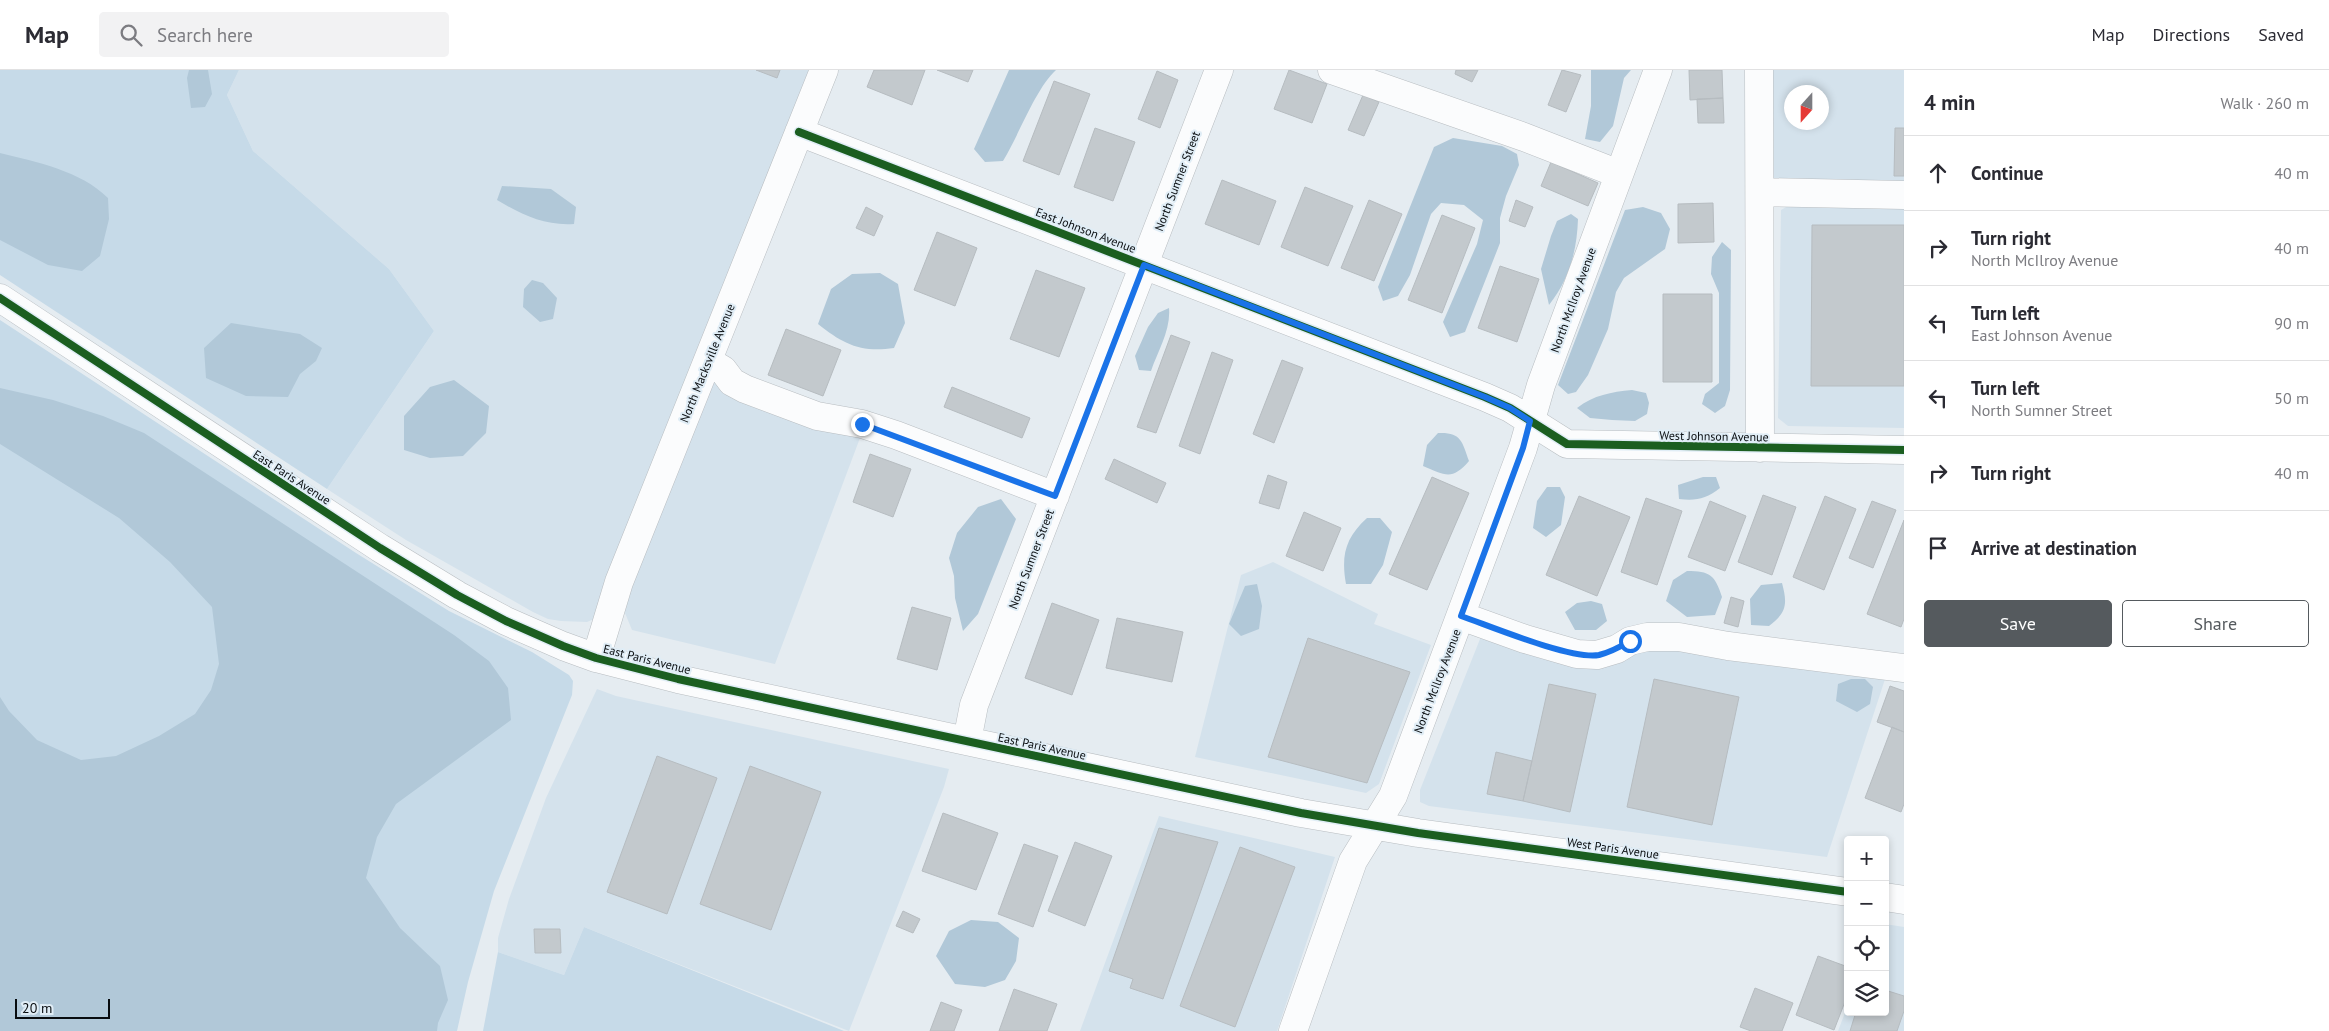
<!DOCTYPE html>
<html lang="en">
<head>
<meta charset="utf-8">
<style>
	:root { --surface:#fff; --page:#f2f2f3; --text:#2b2b33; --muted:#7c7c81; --line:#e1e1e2; --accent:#555a5e }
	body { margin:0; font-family:"PT Sans",sans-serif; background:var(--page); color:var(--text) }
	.controls { position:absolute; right:15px; bottom:15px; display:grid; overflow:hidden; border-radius:5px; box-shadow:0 2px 8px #0003 }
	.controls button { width:45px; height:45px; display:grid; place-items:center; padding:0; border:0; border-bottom:1px solid var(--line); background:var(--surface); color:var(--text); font:25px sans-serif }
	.compass { position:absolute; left:1784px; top:15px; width:45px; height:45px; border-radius:50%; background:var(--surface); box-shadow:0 2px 8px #0003; rotate:201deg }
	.scale { position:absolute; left:15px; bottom:12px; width:95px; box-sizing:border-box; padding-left:5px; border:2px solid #080c0f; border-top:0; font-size:14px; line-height:18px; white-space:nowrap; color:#080c0f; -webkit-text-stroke:4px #e0edf6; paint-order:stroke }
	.stop { position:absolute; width:15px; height:15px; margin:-11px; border:4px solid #1a73e8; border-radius:50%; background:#fff }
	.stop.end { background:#1a73e8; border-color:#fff; box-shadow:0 1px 5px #0008 }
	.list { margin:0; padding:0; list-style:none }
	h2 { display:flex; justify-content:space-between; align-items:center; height:65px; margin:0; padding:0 20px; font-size:21px }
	h2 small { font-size:16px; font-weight:400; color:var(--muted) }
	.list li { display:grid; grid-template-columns:32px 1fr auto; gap:15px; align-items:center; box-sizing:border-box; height:75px; padding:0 20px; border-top:1px solid var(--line) }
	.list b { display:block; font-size:19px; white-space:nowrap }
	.list p { margin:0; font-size:16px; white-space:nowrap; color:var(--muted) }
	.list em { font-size:16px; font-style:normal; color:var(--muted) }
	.actions { display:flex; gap:10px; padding:15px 20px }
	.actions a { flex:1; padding:11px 0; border:1px solid var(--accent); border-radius:5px; text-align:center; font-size:18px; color:var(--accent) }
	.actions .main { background:var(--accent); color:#fff }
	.icon { flex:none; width:28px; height:28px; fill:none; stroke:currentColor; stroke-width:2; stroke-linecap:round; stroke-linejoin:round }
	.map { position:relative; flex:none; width:1904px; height:961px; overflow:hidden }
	header { display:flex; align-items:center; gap:30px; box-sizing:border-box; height:70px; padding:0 25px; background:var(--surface); border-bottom:1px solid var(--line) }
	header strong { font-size:24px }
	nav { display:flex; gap:28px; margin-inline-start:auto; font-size:18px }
	.search { width:350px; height:45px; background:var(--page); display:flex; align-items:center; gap:12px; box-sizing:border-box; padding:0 18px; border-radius:5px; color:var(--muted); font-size:19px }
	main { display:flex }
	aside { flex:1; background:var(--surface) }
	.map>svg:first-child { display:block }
	.built { fill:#d4e2ec; fill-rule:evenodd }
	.green { fill:#c6dae8 }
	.forest { fill:#b1c8d8 }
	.building { fill:#c3c9cd; stroke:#b6bcc0 }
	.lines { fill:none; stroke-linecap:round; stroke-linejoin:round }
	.minor-casing { stroke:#b8bdc1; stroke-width:29 }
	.minor { stroke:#fbfcfd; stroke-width:28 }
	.cycleway-casing { stroke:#e0edf6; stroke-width:11 }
	.cycleway { stroke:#1b5e20; stroke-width:8 }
	.route { stroke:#1a73e8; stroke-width:6 }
	.labels { text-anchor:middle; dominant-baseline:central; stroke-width:4; stroke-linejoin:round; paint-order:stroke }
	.street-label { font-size:12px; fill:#080c0f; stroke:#e0edf6 }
</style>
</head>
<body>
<header>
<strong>Map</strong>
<div class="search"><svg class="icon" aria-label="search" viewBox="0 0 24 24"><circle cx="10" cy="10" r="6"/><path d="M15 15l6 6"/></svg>Search here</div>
<nav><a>Map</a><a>Directions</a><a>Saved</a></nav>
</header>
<main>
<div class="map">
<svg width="1904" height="961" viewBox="0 0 1904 961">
	<rect width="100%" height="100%" fill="#e5ecf1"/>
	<path class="built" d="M239,0h571l-216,549 -7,3 -26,-1 -13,-2 -15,-7 -127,-72 -79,-51 107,-158 -45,-62 -136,-118 -26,-56z
		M1768,0h136v118l-132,-9zM1792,22h30v30h-30z
		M1788,136l116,3v219l-116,-2 -10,-8 3,-208z
		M714,310l149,50 -88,234 -143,-34 -7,-17 1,-14z
		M1273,492l105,52 -4,10 57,21 -52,139 -13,9 -171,-36 46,-182z
		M1482,564l14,3 152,7 239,29 -60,184 -344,-44 -54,-7 -9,-4v-12z
		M597,619l19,7 333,73 -5,18 -95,244 -265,-104 -20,48 -66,-23v-14l11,-39 37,-101z
		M1159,746l176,41 -58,174h-197z
		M1885,854l19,3v104h-66l10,-26v7h37z"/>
	<path class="green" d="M0,0h239l-12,25 26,56 136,118 45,62 -107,158 -327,-214z
		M0,250l356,233 93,58 83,41 37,23 4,6 -1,14 -78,196 -26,91 -11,49h-457z
		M584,857l260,104h-361l15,-79 66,23z"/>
	<path class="forest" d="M189,0h19l4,24 -7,13 -14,1 -4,-30z
		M1009,0h47c-20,18 -37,65 -53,91l-18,1 -11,-13z
		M1591,0h40l-7,8 -11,48 -13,16 -15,-3 6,-33z
		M1453,68l49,8 15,8 2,11 -13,31 -6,22v25l-35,89 -15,5 -7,-15 34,-78 6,-24 -19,-15 -23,-2 -10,11 -21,61 -12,21 -15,5 -5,-14 56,-140z
		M0,83c37,9 81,18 108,45l1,21 -9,37 -18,15 -34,-6 -48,-25z
		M502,116l49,3 25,18 -2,17c-29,2 -52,-9 -77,-24z
		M1643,137l18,6 9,16 -5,20 -41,29 -8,14 -8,37 -20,46 -12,17 -8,2 -10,-9 67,-175z
		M1571,144l7,5c-1,32 -9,61 -29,86l-8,-36 10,-33 6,-15z
		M1722,172l9,8 -1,140 -5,16 -10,7 -13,-9 3,-10 14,-11v-90l-8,-19 1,-17z
		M880,203l18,11 7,39 -11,25c-33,5 -51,-4 -76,-24l13,-35 21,-15z
		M532,210l11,3 14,15 -4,21 -13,3 -17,-15 1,-18z
		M1169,238c2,22 -11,43 -18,63l-12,-1 -4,-14 13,-29 10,-14z
		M231,253l69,11 22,14 -6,13 -16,13 -12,23 -42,-1 -40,-18 -2,-30z
		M454,310l35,26 -3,27 -23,23 -33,2 -26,-8v-34l26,-29z
		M0,318l53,12 50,16 41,17 310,202 35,26 19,27 3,32 -115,84 -19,33 -11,41 34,50 40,38 8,34 -10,23 -1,8h-437v-334l9,14 28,29 44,20 35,-4 43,-20 36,-22 16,-24 8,-26 -7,-57 -42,-45 -51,-44 -119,-74z
		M1632,320l14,3 3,10 -2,11 -12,7 -23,-1 -22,-2 -13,-10c17,-13 34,-16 55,-18z
		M1438,363c23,-1 24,8 31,28 -17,20 -24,14 -46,5l4,-21z
		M1703,407h13l4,11c-14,11 -24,13 -41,11l-1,-14z
		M1547,417h13l5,10 -4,28 -15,12 -13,-9 4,-27z
		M1001,429l15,20 -38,95 -15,17 -8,-33 -1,-22 -5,-18 8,-25 21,-26z
		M1367,448h13l12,14 -9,33 -12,19h-25c-5,-28 -1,-46 21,-66z
		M1687,501c23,0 28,4 35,26l-7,18 -28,2 -21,-16 7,-21z
		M1782,513c6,22 4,30 -13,43l-18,-1 -1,-26 11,-14z
		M1257,514l5,22 -3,23 -18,7 -12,-12 16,-38z
		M1591,531l11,3 5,17 -11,9h-21l-10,-18 12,-9z
		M1851,609h14l8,8 -3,17 -13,8 -21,-11 2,-17z
		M971,850l27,2 21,16 -3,23 -11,19 -20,7 -30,-3 -19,-28 13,-25z"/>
	<path class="building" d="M756,0h24l-3,8z
		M874,0h51l-13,35 -45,-18z
		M937,0h36l-5,12z
		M1289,0l38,14 -15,39 -38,-14z
		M1456,0h22l-6,12 -17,-8z
		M1562,0l19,5 -15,37 -18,-7z
		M1689,0h33l1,28 -33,2z
		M1157,1l21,9 -18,48 -22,-9z
		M1054,11l36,13 -31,81 -36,-14z
		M1363,25l16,7 -15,34 -16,-6z
		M1723,28l1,25h-26l-1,-24z
		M1095,58l40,14 -22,59 -39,-14z
		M1895,58h9v48h-10z
		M1551,92l47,21 -10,23 -47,-20z
		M1222,110l54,21 -17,44 -54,-21z
		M1305,117l48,19 -25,60 -47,-19z
		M1369,130l33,14 -28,67 -33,-13z
		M1516,130l17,7 -8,20 -16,-6z
		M1713,133l1,39 -36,1v-39z
		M866,137l17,9 -9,20 -18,-8z
		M1442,145l33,13 -33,85 -34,-13z
		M1812,155h92v161h-93z
		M937,162l40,16 -22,58 -41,-16z
		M1500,196l39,13 -22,63 -39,-14z
		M1036,200l49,18 -26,69 -49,-18z
		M1663,224h49v88h-49z
		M786,259l55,21 -18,46 -55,-21z
		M1171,265l19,7 -34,91 -19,-6z
		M1212,282l21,8 -33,94 -21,-8z
		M1282,290l21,8 -29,75 -21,-9z
		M952,317l78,31 -8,20 -78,-31z
		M870,384l41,15 -18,48 -40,-15z
		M1114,389l52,24 -9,20 -52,-24z
		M1268,405l19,7 -8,27 -20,-6z
		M1432,407l37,16 -42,97 -38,-16z
		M1763,425l33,12 -24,68 -34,-13z
		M1579,426l51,21 -33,79 -51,-21z
		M1825,426l31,13 -32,81 -31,-13z
		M1646,428l36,13 -25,74 -36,-13z
		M1710,431l36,15 -21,55 -37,-14z
		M1872,431l24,9 -23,58 -24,-10z
		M1304,442l37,16 -18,43 -37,-15z
		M1904,450v99l-3,8 -34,-13z
		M1731,527l13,4 -6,26 -14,-4z
		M1052,533l47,17 -27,75 -47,-17z
		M912,537l39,11 -14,52 -40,-11z
		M1117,548l66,14 -11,50 -66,-14z
		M1308,568l102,34 -43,111 -99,-26z
		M1654,609l85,18 -27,128 -85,-18z
		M1549,614l47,10 -26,118 -47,-11z
		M1890,616l14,5v41l-27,-10z
		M1892,657l12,5v72l-3,8 -36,-14z
		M1496,682l36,9 -9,40 -36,-7z
		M657,686l60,22 -50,136 -60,-22z
		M750,696l71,26 -50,138 -71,-26z
		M943,743l55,20 -22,57 -54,-19z
		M1159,758l59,14 -55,157 -33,-11 3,-9 -24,-8z
		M1075,772l37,14 -27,70 -37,-15z
		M1024,774l34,12 -25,71 -35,-13z
		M1240,777l55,20 -60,160 -55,-21z
		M903,841l17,8 -7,14 -17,-7z
		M534,859h26l1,24h-26z
		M1818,886l30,11v27l-14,36 -38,-15z
		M1755,918l38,15 -11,28h-31l-11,-4z
		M1014,919l43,15 -10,27h-48z
		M1885,920l19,6v15l-7,20h-47l6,-19h29z
		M941,932l21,8 -8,21h-24z"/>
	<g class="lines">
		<defs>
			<path id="minor" d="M1332,0l192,67 95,37
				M1759,0l1,378
				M799,62l686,265 25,11 57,36 337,6
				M1760,122l144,3
				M0,228l380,250 77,47 49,26 57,25 33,12 82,21 623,134 117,20 430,59
				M708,291l15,9 9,12 13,7 72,27 45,8 34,11 159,61
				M1461,546l64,23 52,15 20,1 20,-6 13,-8 17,-4h32l49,9 176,22
				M596,588l23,-76 205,-512
				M967,671l7,-36 245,-635
				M1885,827l19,3
				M1293,961l60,-170 40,-65 130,-348 18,-63 117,-315"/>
		</defs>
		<use href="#minor" class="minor-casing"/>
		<use href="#minor" class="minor"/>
		<defs>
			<path id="cycleway" d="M799,62l686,265 25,11 57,36 337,6
				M0,228l380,250 77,47 49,26 57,25 33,12 82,21 623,134 117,20 430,59"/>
		</defs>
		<use href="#cycleway" class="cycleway-casing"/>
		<use href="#cycleway" class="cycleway"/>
	</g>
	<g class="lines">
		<path class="route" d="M862,354l193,72 89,-231 341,132 25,11 20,13 -7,27 -62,168c29,10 110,44 138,39 12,-3 21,-8 31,-14"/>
	</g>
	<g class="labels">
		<g class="street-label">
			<text transform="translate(1177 111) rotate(-69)">North Sumner Street</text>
			<text transform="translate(1086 160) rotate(21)">East Johnson Avenue</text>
			<text transform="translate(1573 230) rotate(-70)">North McIlroy Avenue</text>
			<text transform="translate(707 293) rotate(-68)">North Macksville Avenue</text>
			<text transform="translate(1714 366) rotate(1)">West Johnson Avenue</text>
			<text transform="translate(292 407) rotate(33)">East Paris Avenue</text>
			<text transform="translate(1031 489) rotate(-69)">North Sumner Street</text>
			<text transform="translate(647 589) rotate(14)">East Paris Avenue</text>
			<text transform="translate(1437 611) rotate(-69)">North McIlroy Avenue</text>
			<text transform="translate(1042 676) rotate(12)">East Paris Avenue</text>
			<text transform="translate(1613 778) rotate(8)">West Paris Avenue</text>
		</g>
	</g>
</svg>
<div class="controls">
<button>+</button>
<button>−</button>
<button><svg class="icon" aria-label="locate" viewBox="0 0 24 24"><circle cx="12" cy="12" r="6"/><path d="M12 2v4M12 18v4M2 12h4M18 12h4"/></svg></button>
<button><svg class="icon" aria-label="layers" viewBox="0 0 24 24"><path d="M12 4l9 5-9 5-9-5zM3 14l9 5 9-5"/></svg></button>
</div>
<svg class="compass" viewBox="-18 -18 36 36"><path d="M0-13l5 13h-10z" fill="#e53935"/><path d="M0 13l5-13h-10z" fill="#7c7c81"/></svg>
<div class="scale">20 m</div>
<div class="stop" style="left:1630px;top:571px"></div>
<div class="stop end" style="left:862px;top:354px"></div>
</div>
<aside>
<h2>4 min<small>Walk · 260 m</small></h2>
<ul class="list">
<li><svg class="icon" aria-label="ahead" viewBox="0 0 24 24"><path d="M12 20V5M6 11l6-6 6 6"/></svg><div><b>Continue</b></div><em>40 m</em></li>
<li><svg class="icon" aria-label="right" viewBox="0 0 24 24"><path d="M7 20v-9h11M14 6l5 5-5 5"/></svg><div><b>Turn right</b><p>North McIlroy Avenue</p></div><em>40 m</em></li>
<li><svg class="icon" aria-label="left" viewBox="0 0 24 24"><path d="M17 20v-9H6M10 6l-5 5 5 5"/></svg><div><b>Turn left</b><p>East Johnson Avenue</p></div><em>90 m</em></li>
<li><svg class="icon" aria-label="left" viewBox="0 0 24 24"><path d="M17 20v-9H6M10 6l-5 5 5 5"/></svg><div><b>Turn left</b><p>North Sumner Street</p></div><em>50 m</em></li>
<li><svg class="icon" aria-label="right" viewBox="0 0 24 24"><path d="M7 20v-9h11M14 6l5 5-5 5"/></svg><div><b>Turn right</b></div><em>40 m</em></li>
<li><svg class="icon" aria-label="arrive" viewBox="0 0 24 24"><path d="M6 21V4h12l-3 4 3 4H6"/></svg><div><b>Arrive at destination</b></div></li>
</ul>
<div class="actions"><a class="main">Save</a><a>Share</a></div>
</aside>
</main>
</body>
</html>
